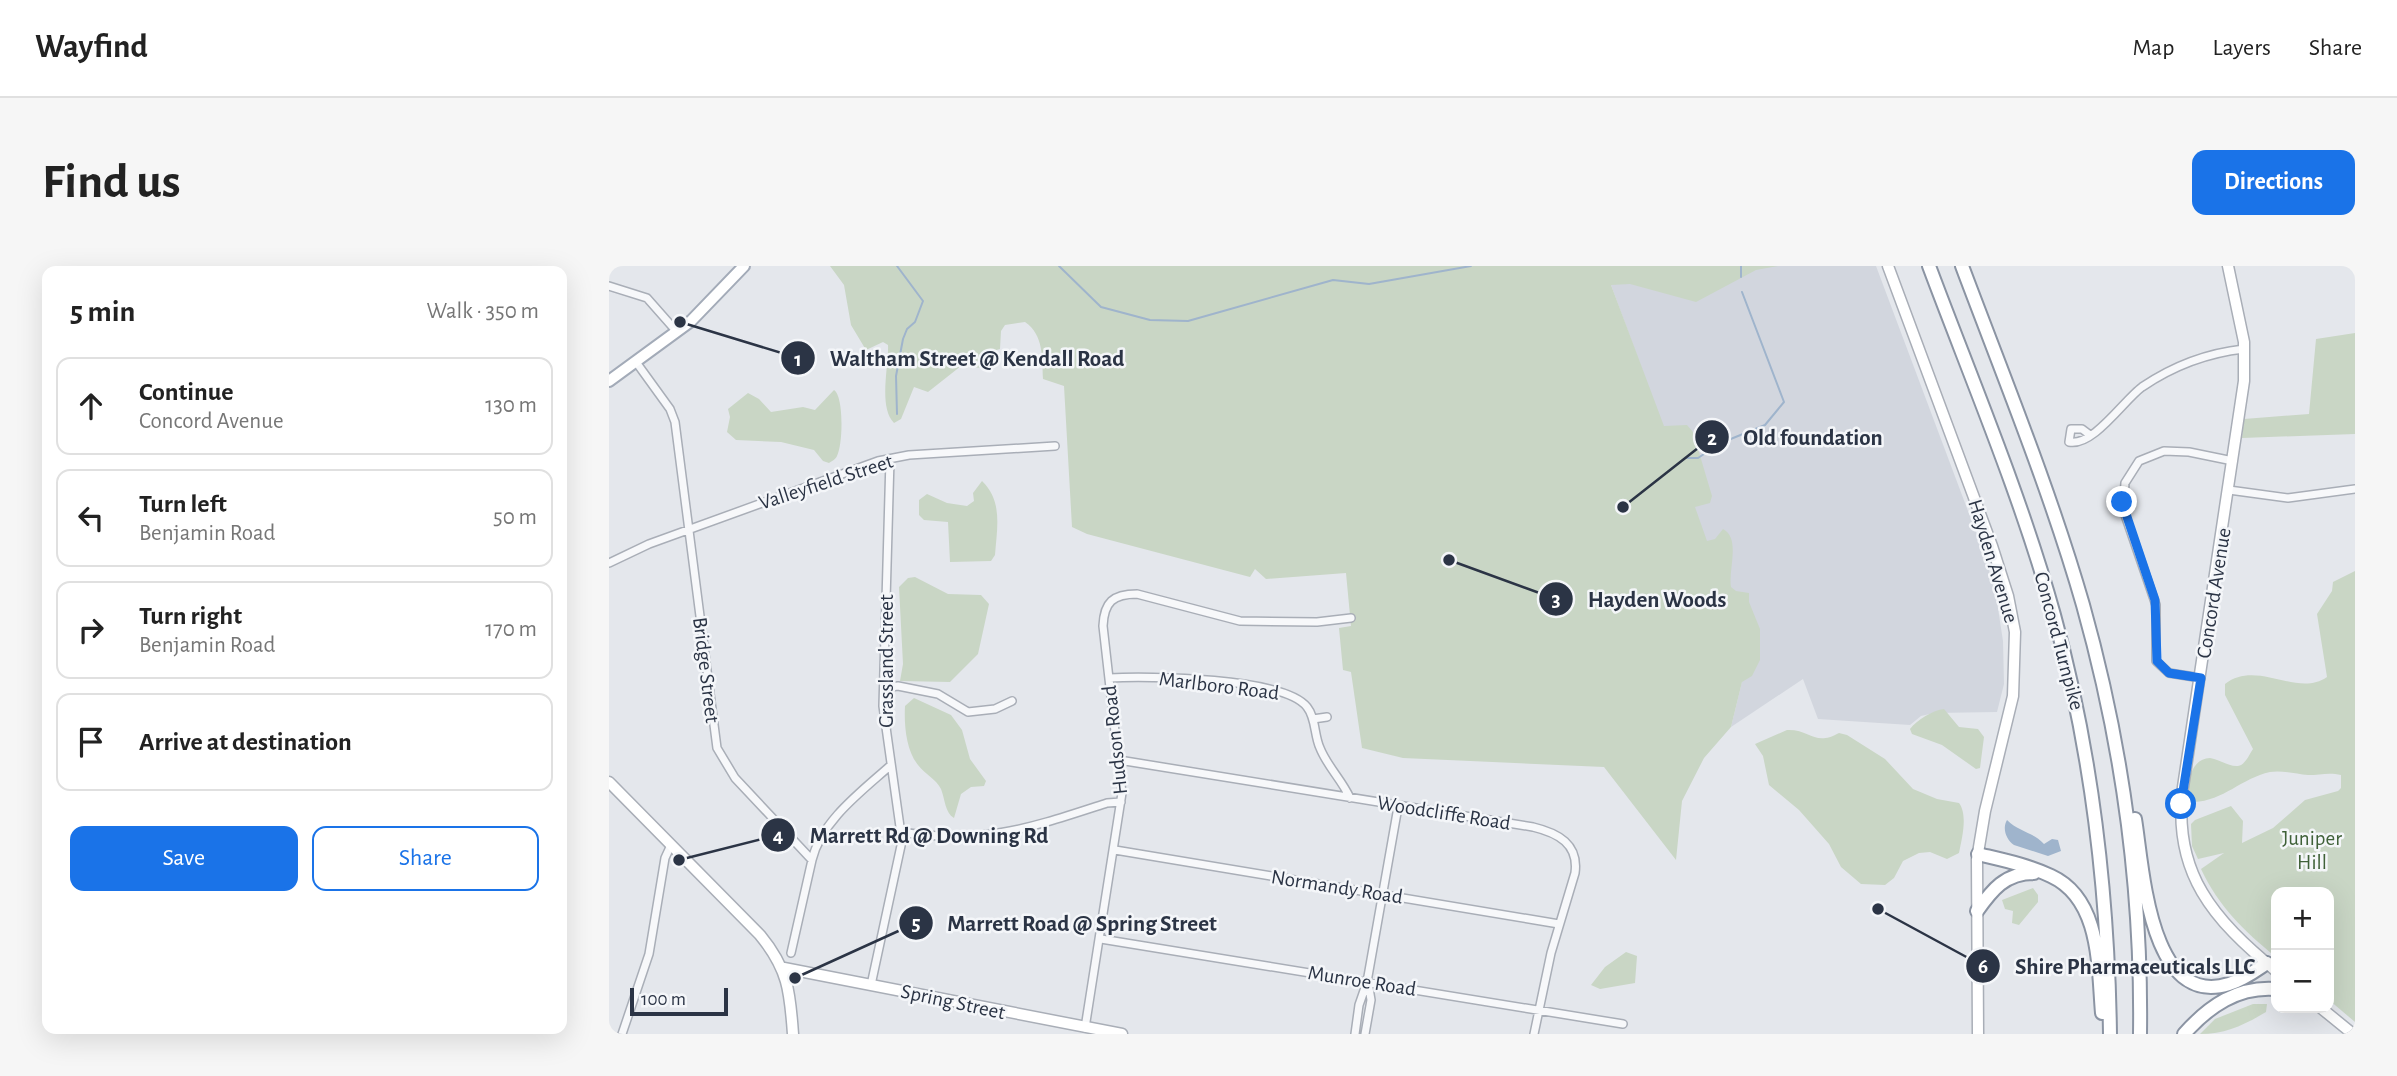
<!DOCTYPE html>
<html lang="en">
<head>
<meta charset="utf-8">
<style>
	:root { --surface:#fff; --page:#f6f6f6; --text:#222; --muted:#767676; --line:#e0e0e0; --accent:#1a73e8 }
	body { margin:0; font-family:"Alegreya Sans",sans-serif; background:var(--page); color:var(--text) }
	.controls { position:absolute; right:21px; bottom:21px; display:grid; overflow:hidden; border-radius:14px; box-shadow:0 7px 28px #0002 }
	.controls button { width:63px; height:63px; display:grid; place-items:center; padding:0; border:0; border-bottom:2px solid var(--line); background:var(--surface); color:var(--text); font:35px sans-serif }
	.scale { position:absolute; left:21px; bottom:18px; width:98px; box-sizing:border-box; padding-left:7px; border:4px solid #2b3445; border-top:0; font-size:19px; line-height:24px; white-space:nowrap; color:#2b3445; -webkit-text-stroke:5px #f4f6f9; paint-order:stroke }
	.stop { position:absolute; width:21px; height:21px; margin:-16px; border:5px solid #1a73e8; border-radius:50%; background:#fff }
	.stop.end { background:#1a73e8; border-color:#fff; box-shadow:0 2px 7px #0008 }
	.list { margin:0; padding:0; list-style:none }
	h2 { display:flex; justify-content:space-between; align-items:center; height:91px; margin:0; padding:0 28px; font-size:30px }
	h2 small { font-size:23px; font-weight:400; color:var(--muted) }
	.list li { display:grid; grid-template-columns:46px 1fr auto; gap:21px; align-items:center; box-sizing:border-box; height:98px; margin:0 14px 14px; padding:0 14px; border:2px solid var(--line); border-radius:14px }
	.list b { display:block; font-size:26px; white-space:nowrap }
	.list p { margin:0; font-size:23px; white-space:nowrap; color:var(--muted) }
	.list em { font-size:23px; font-style:normal; color:var(--muted) }
	.actions { display:flex; gap:14px; padding:21px 28px }
	.actions a { flex:1; padding:16px 0; border:2px solid var(--accent); border-radius:14px; text-align:center; font-size:24px; color:var(--accent) }
	.actions .main { background:var(--accent); color:#fff }
	.icon { flex:none; width:38px; height:38px; fill:none; stroke:currentColor; stroke-width:2; stroke-linecap:round; stroke-linejoin:round }
	.map { position:relative; flex:none; width:1746px; height:768px; overflow:hidden; border-radius:14px }
	header { display:flex; align-items:center; gap:42px; box-sizing:border-box; height:98px; padding:0 35px; background:var(--surface); border-bottom:2px solid var(--line) }
	header strong { font-size:33px }
	nav { display:flex; gap:38px; margin-inline-start:auto; font-size:24px }
	.intro { display:flex; align-items:center; justify-content:space-between; box-sizing:border-box; height:168px; padding:0 42px }
	h1 { margin:0; font-size:49px }
	.button { padding:18px 32px; border-radius:14px; background:var(--accent); color:#fff; font-size:24px; font-weight:700 }
	main { display:flex; gap:42px; padding:0 42px }
	aside { flex:1; background:var(--surface); border-radius:14px; box-shadow:0 7px 28px #0002 }
	.map>svg:first-child { display:block }
	.built { fill:#d2d6de }
	.green { fill:#c9d6c5 }
	.water { fill:#9fb4cc }
	.lines { fill:none; stroke-linecap:round; stroke-linejoin:round }
	.stream { stroke:#9fb4cc; stroke-width:2 }
	.street-casing { stroke:#a9aeb7; stroke-width:10 }
	.secondary-casing { stroke:#a9aeb7; stroke-width:13 }
	.primary-casing { stroke:#a3abb8; stroke-width:14 }
	.highway-casing { stroke:#8b94a3; stroke-width:16 }
	.street { stroke:#f7f8fa; stroke-width:7 }
	.secondary { stroke:#fff; stroke-width:10 }
	.primary { stroke:#fff; stroke-width:10 }
	.highway { stroke:#fff; stroke-width:12 }
	.route { stroke:#1a73e8; stroke-width:9 }
	.labels { text-anchor:middle; dominant-baseline:central; stroke-width:5; stroke-linejoin:round; paint-order:stroke }
	.street-label { font-size:21px; fill:#2b3445; stroke:#f4f6f9 }
	.park-label { font-size:21px; fill:#3f6138; stroke:#f4f6f9 }
	.leader { fill:none; stroke:#2b3445; stroke-width:2.5 }
	.callout-dot { fill:#2b3445; stroke:#f4f6f9; stroke-width:2.5 }
	.mark-label { font-size:21px; text-anchor:middle; font-weight:bold; fill:#fff }
	.callout-label { font-size:23px; text-anchor:middle; font-weight:bold; fill:#2b3445; stroke:#f4f6f9; stroke-width:5; stroke-linejoin:round; paint-order:stroke }
</style>
</head>
<body>
<header>
<strong>Wayfind</strong>
<nav><a>Map</a><a>Layers</a><a>Share</a></nav>
</header>
<div class="intro"><h1>Find us</h1><a class="button">Directions</a></div>
<main>
<aside>
<h2>5 min<small>Walk · 350 m</small></h2>
<ul class="list">
<li><svg class="icon" aria-label="ahead" viewBox="0 0 24 24"><path d="M12 20V5M6 11l6-6 6 6"/></svg><div><b>Continue</b><p>Concord Avenue</p></div><em>130 m</em></li>
<li><svg class="icon" aria-label="left" viewBox="0 0 24 24"><path d="M17 20v-9H6M10 6l-5 5 5 5"/></svg><div><b>Turn left</b><p>Benjamin Road</p></div><em>50 m</em></li>
<li><svg class="icon" aria-label="right" viewBox="0 0 24 24"><path d="M7 20v-9h11M14 6l5 5-5 5"/></svg><div><b>Turn right</b><p>Benjamin Road</p></div><em>170 m</em></li>
<li><svg class="icon" aria-label="arrive" viewBox="0 0 24 24"><path d="M6 21V4h12l-3 4 3 4H6"/></svg><div><b>Arrive at destination</b></div></li>
</ul>
<div class="actions"><a class="main">Save</a><a>Share</a></div>
</aside>
<div class="map">
<svg width="1746" height="768" viewBox="0 0 1746 768">
	<rect width="100%" height="100%" fill="#e4e7ec"/>
	<path class="built" d="M995,0h272l104,277 15,46 8,52 1,43 -7,28 -63,1 -13,3 -11,9 -92,-6 -15,-40 -72,48 17,-70z"/>
	<path class="green" d="M221,0h948l-22,4 -60,32 -66,-18 -19,1 53,141 23,-1 6,7 19,64 -2,7 -15,4 12,34 8,-2 8,-10c18,9 5,41 8,58l5,4 13,2v9l11,27v31l-8,16 -10,6 -11,45 -27,31 -22,43 -6,59 -72,-93 -201,-9 -41,-10 -11,-76 -8,-2 -4,-42 12,-2 -5,-53 -80,6 -11,-10 -5,8 -163,-43 -15,-7 -8,-141 -21,-7c-1,-21 1,-44 -18,-57l-20,3 -4,6 -1,18 -7,2 -11,17 -21,-2 -33,26 -14,-5 -13,32 -7,4c-16,-16 -5,-57 -6,-78l-5,-3 -17,8 -15,-25 -7,-40z
		M1746,67v101l-113,4 2,-19 65,-5 7,-75z
		M225,124c10,6 9,55 3,66 -1,3 -5,5 -8,7l-6,-2 -9,-11 -33,-8 -45,-2 -9,-8 3,-15 -2,-8 20,-16 11,6 12,13 32,-5 12,3z
		M373,215c21,20 15,47 13,74l-4,6 -41,1 -2,-40 -24,-2 -5,-5v-15l8,-6 20,9 20,3 7,-5 -1,-8z
		M1746,305v451l-26,-22v-108h-53v65c-32,-26 -57,-50 -75,-88l23,-16 -26,6 -6,-13 -1,-22 4,-4 36,-14 12,15 -1,22 31,-15 32,-28 33,-9 3,-3v-13c-12,-3 -21,0 -33,0 -12,-1 -26,-5 -38,-3 -28,6 -47,29 -76,30 -10,-11 -5,-44 16,-44 9,1 19,9 28,8 7,-1 11,-11 15,-17l-28,-54v-11c32,-25 72,14 102,-7l-10,-63 15,-23 1,-9z
		M306,311l33,17 33,1 8,9 -11,50 -28,28 -50,-1 3,-17 -4,-77 9,-9z
		M305,432l37,17 11,15 8,29 16,22 -2,5 -13,1 -10,7 -7,24c-9,-5 -9,-19 -13,-29 -5,-10 -16,-15 -23,-24 -12,-15 -14,-40 -13,-59z
		M1335,443l15,18 19,2 6,8 -4,31 -4,1 -34,-24 -30,-11 -2,-5c7,-9 23,-19 34,-20z
		M1178,464c24,-1 27,17 52,3l8,2 38,24 28,30 24,10 22,4c9,12 3,35 0,50l-12,6 -17,-7 -11,1 -16,8 -9,17 -9,7 -24,-1 -20,-17 -12,-23 -30,-34 -30,-25 -6,-29 -8,-12z
		M1424,622l5,7v7l-19,23 -7,-2 1,-12 -8,-2 -3,-9z
		M1017,686l11,4 -2,27 -35,6 -9,-4 14,-18z
		M1644,738h14l-1,8c-22,13 -40,22 -66,22l15,-15z"/>
	<path class="water" d="M1398,554c12,12 26,12 37,24l8,-5 6,1 3,11 -13,5 -34,-11c-8,-5 -12,-17 -7,-25z"/>
	<g class="lines">
		<path class="stream" d="M288,0l26,35 -8,21 -8,7 -4,10 -7,37 1,38
			M450,0l42,41 49,13 38,1 145,-41 36,4 102,-18
			M1132,11v-11
			M1107,179l49,-20 19,-23 -42,-110
			M1078,192h11l6,-4"/>
		<defs>
			<path id="street" d="M0,20l38,12 30,34
				M27,96l34,47 5,13 42,326 18,30 77,82 -21,93
				M1481,169l-8,-6h-11l-2,13c24,5 55,-42 73,-55 31,-21 65,-34 102,-38
				M1620,224l59,8 67,-9
				M0,297l40,-19 229,-83 31,-6 146,-9
				M500,412c39,-2 175,-1 198,29 9,11 7,28 13,41 7,18 22,32 30,50
				M1592,412l-32,-5 -13,-12v-56l-33,-96 2,-26 14,-22 25,-10 25,1 44,9
				M275,422l14,-2 40,8 30,18 27,-3 17,-8
				M704,453l14,-2
				M510,494l414,67c25,6 46,17 42,46l-24,80 -17,81
				M292,566c83,13 129,-4 206,-29l14,-1
				M506,584l444,74
				M203,594c9,-39 50,-69 79,-95
				M492,673l522,85
				M262,719l31,-144 -19,-135 7,-247
				M476,762l37,-235 -19,-167c1,-24 10,-32 34,-32l103,27 77,1 34,-4
				M13,768l27,-80 16,-96 6,-13
				M746,768l4,-29 8,-23 31,-175
				M756,768l6,-34 -3,-18"/>
			<path id="secondary" d="M1279,0l104,280 16,50 7,36 -2,64 -28,115 -8,48 1,175
				M1619,0l16,76v39l-61,406c-11,86 31,133 93,184
				M0,516l151,153c28,34 30,56 33,99
				M175,702l338,66
				M1712,742l32,26"/>
			<path id="primary" d="M0,115l82,-60 53,-55"/>
			<path id="highway" d="M1320,0c43,115 92,230 125,349 38,137 54,277 56,419
				M1353,0c42,112 88,224 121,339 39,139 59,284 57,429
				M1526,553c8,48 14,190 94,165 14,-4 26,-13 38,-21
				M1369,588c25,6 50,11 73,22 50,23 47,91 51,137
				M1368,645c15,-21 28,-38 57,-38
				M1575,768c25,-28 54,-48 92,-45"/>
		</defs>
		<use href="#street" class="street-casing"/>
		<use href="#secondary" class="secondary-casing"/>
		<use href="#primary" class="primary-casing"/>
		<use href="#highway" class="highway-casing"/>
		<use href="#street" class="street"/>
		<use href="#secondary" class="secondary"/>
		<use href="#primary" class="primary"/>
		<use href="#highway" class="highway"/>
	</g>
	<g class="lines">
		<path class="route" d="M1513,236l33,98 2,61 12,12 32,5 -20,126"/>
	</g>
	<g class="labels">
		<g class="street-label">
			<text transform="translate(217 216) rotate(-18)">Valleyfield Street</text>
			<text transform="translate(1384 295) rotate(73)">Hayden Avenue</text>
			<text transform="translate(1605 327) rotate(-81)">Concord Avenue</text>
			<text transform="translate(1450 375) rotate(75)">Concord Turnpike</text>
			<text transform="translate(277 395) rotate(-90)">Grassland Street</text>
			<text transform="translate(97 404) rotate(83)">Bridge Street</text>
			<text transform="translate(610 420) rotate(7)">Marlboro Road</text>
			<text transform="translate(506 474) rotate(-96)">Hudson Road</text>
			<text transform="translate(835 547) rotate(9)">Woodcliffe Road</text>
			<text transform="translate(728 621) rotate(9)">Normandy Road</text>
			<text transform="translate(753 715) rotate(9)">Munroe Road</text>
			<text transform="translate(344 736) rotate(12)">Spring Street</text>
		</g>
		<g class="park-label">
			<text x="1703" y="572">Juniper<tspan x="1703" dy="24">Hill</tspan></text>
		</g>
	</g>
	<path class="leader" d="M71 56L189 92M1014 241L1103 171M840 294L947 333M70 594L169 569M186 712L307 657M1269 643L1374 700"/>
	<g class="callout-dot">
		<circle cx="71" cy="56" r="7"/>
		<circle cx="1014" cy="241" r="7"/>
		<circle cx="840" cy="294" r="7"/>
		<circle cx="70" cy="594" r="7"/>
		<circle cx="186" cy="712" r="7"/>
		<circle cx="1269" cy="643" r="7"/>
		<circle cx="189" cy="92" r="18"/>
		<circle cx="1103" cy="171" r="18"/>
		<circle cx="947" cy="333" r="18"/>
		<circle cx="169" cy="569" r="18"/>
		<circle cx="307" cy="657" r="18"/>
		<circle cx="1374" cy="700" r="18"/>
	</g>
	<g class="mark-label">
		<text x="189" y="100">1</text>
		<text x="1103" y="179">2</text>
		<text x="947" y="340">3</text>
		<text x="169" y="576">4</text>
		<text x="307" y="664">5</text>
		<text x="1374" y="707">6</text>
	</g>
	<g class="callout-label">
		<text x="368" y="100">Waltham Street @ Kendall Road</text>
		<text x="1204" y="179">Old foundation</text>
		<text x="1048" y="341">Hayden Woods</text>
		<text x="320" y="577">Marrett Rd @ Downing Rd</text>
		<text x="473" y="665">Marrett Road @ Spring Street</text>
		<text x="1526" y="708">Shire Pharmaceuticals LLC</text>
	</g>
</svg>
<div class="controls">
<button>+</button>
<button>−</button>
</div>
<div class="scale">100 m</div>
<div class="stop" style="left:1572px;top:538px"></div>
<div class="stop end" style="left:1513px;top:236px"></div>
</div>
</main>
</body>
</html>
